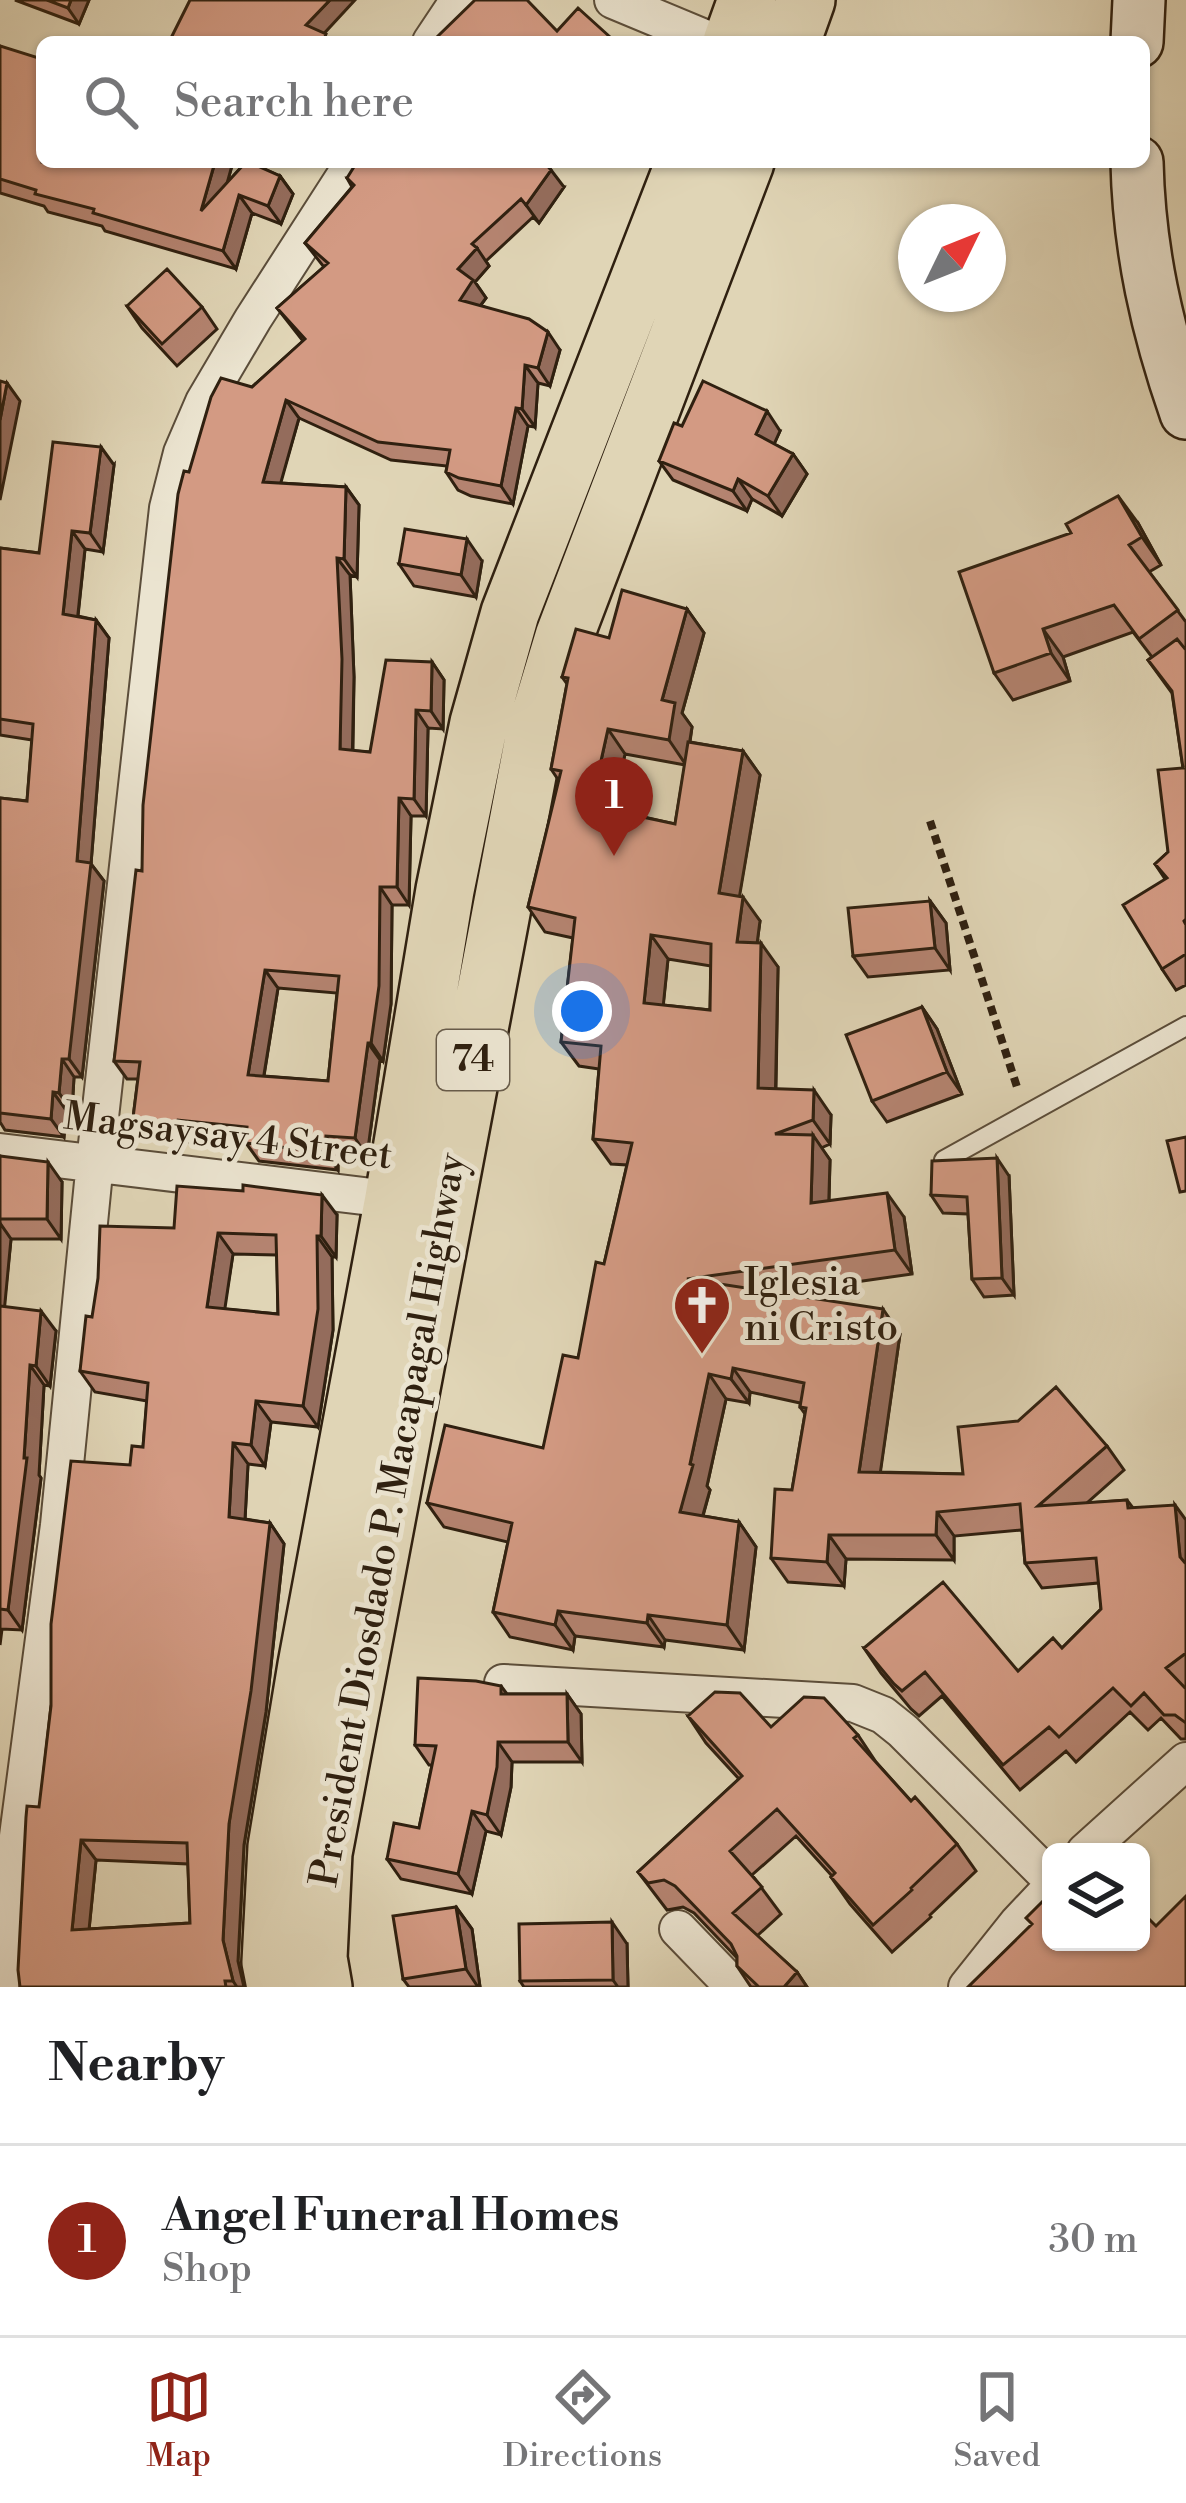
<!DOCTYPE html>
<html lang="en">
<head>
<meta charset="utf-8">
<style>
	:root { --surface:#fff; --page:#f6f6f6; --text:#202124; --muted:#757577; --line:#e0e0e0; --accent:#8f2418 }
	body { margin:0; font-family:"Libre Bodoni",serif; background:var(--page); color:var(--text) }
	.controls { position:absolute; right:36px; bottom:36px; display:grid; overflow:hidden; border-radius:18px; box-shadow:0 3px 9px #0004 }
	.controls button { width:108px; height:108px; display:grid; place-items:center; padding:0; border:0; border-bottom:3px solid var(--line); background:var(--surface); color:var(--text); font:60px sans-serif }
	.compass { position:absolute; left:898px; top:204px; width:108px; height:108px; border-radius:50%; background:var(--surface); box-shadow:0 3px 9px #0004; rotate:47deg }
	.you { position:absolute; left:582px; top:1011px; width:42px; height:42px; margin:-30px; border:9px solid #fff; border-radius:50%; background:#1a73e8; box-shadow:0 0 0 18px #1a73e833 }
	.badge { display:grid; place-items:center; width:78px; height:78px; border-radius:50%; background:var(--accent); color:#fff; font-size:39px; font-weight:700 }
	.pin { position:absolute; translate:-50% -99px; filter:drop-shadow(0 3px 6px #0008) }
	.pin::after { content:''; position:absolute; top:63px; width:42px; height:36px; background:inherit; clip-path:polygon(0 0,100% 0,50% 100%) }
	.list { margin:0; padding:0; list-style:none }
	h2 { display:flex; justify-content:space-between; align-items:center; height:156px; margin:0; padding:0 48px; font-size:51px }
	h2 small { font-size:39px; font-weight:400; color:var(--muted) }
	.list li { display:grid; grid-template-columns:78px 1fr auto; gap:36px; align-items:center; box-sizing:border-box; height:192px; padding:0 48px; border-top:3px solid var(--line) }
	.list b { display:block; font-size:45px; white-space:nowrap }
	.list p { margin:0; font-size:39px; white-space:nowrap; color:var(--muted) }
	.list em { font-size:39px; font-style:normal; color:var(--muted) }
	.icon { flex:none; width:66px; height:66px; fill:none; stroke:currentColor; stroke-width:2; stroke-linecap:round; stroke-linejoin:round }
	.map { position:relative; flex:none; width:1186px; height:1987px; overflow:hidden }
	.search { position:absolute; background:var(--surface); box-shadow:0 3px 9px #0004; left:36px; right:36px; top:36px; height:132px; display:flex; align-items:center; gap:30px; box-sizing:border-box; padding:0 42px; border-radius:18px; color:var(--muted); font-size:45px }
	.sheet { height:348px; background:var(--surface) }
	nav { display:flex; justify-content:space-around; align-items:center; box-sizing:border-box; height:168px; border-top:3px solid var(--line); background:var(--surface); font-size:33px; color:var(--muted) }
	nav a { display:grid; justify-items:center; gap:6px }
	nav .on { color:var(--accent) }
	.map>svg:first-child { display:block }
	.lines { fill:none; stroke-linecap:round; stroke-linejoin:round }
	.lane-casing { stroke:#5b4d3a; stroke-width:22 }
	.street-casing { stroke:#5b4d3a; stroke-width:40 }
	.secondary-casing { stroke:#2f2010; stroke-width:56 }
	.primary-casing { stroke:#2f2010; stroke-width:62 }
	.path { stroke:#2f2010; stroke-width:8; stroke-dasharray:9 6; stroke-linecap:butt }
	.lane { stroke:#ebe4d0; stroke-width:18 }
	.street { stroke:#ebe4d0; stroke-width:36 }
	.secondary { stroke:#ebe4d0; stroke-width:51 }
	.primary { stroke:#e0d5b6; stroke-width:57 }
	.wall { fill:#b58471; stroke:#2f2010; stroke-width:3; fill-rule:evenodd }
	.shaded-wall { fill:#946c5c; stroke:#2f2010; stroke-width:3 }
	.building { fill:#d39a83; stroke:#2f2010; stroke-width:3; fill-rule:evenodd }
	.labels { text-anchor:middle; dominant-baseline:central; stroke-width:10; stroke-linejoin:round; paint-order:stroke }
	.shield { fill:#ebe4d0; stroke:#675b4a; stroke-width:3 }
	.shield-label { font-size:36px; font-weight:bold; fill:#2f2010 }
	.street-label { font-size:39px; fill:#2f2010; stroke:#ebe4d0 }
	.poi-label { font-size:39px; fill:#2f2010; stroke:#ebe4d0; text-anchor:start }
</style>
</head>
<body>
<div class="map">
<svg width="1186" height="1987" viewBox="0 0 1186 1987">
	<rect width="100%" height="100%" fill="#e0d5b6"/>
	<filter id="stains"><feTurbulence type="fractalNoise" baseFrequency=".00167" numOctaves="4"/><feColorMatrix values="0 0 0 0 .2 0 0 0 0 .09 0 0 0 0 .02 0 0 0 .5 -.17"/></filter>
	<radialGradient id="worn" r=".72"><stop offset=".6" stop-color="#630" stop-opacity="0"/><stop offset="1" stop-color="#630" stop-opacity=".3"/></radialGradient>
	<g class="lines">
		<defs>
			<path id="lane" d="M944,1160l242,-134"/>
			<path id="street" d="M613,0l101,42
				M431,42l28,-42
				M0,1152l413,50
				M503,1683l350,20 30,12 20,16 148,148
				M1085,1852l101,-91
				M678,1929l56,58
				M11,1987l7,-151 41,-311 36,-363 73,-654 14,-55 22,-51 49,-83 101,-157
				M967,1987l51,-64 33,-35"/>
			<path id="secondary" d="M1137,42l2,-42
				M1137,162c2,88 20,168 49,251"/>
			<path id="primary" d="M732,42l15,-42
				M791,42l15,-42
				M276,1987l-5,-25 6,-115 30,-182 87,-467 51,-308 34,-167 31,-110 175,-451
				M323,1987l-5,-29 5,-105 212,-1120 29,-96 181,-475"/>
		</defs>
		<use href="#lane" class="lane-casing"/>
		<use href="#street" class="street-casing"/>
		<use href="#secondary" class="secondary-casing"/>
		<use href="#primary" class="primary-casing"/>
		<path class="path" d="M930,821l88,269"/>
		<use href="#lane" class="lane"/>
		<use href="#street" class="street"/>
		<use href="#secondary" class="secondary"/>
		<use href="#primary" class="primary"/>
	</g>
	<path class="wall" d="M15,0h74l-10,24z
		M0,46l233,116 -6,21 19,-21h7l2,3 25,11 13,18 -12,30 -29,-11 -16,56 -131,-38 -3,-5 -54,-14 -4,-6 -44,-13z
		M347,178l217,9 -25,36 -6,-6 -47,44 3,5 -14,16 11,16 -5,7 79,45 -10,36 -12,-3 -3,44 -7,-1 -15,78 -42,-8 -13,-6 -12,-18 1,-6 -56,-6 -92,-42 -19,65 66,4 13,18 -2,72 -7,-2 4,102 -1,74 17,1 62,-90 12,18 -1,49 -15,-1 -2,88h-15l-2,89h-17l-1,99 -8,57 -3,-1 -13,96 -29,-2v16l-79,-9 -13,-18 -56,-5v4l-45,-6 -12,-18 5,-39h-11l-13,-18 28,-190 47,-399 63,-85 51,-46 -26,-33 47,-41 -19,-24 47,-56zM278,988l59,5 -9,88 -64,-5z
		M127,306l75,1 15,22 -40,37 -35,-38z
		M682,426l98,5 -6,13 19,10 14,20 -25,42 -30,-17 -5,12 -74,-31 -14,-19z
		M114,465l-11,87 -18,-3 -7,67 18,4 13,18 -18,226 13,17 -22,196h-8l-2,34 -6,-1 -2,27 -59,-7 -5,-8v-324l27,3 5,-61 -32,-5v-187l39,5z
		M1138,523l23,42 -12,7 37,50v24l-2,1 2,3v335l-10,5 -14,-21 3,-90 -10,-15 13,-12 15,-84 -11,-75 -24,-33 4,-3 -19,-25 -70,25 7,24 -57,19 -19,-27z
		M482,561l-6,36 -62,-11 -15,-22z
		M687,609l17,24 -22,80 10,14 -2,15 53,9 17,24 -21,121 21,25 -3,22 21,24 -2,122 55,26 -1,29 -9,4 9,12 -1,41 75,16 8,57 -134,19 122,41 -20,138 83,2 144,-28 17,24 -37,33 40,-3 6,8 53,12v219h-5l-20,-21 -13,12 -18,-18 -54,50 -10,-11 -46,39 -78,-94 -23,20 -8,-7 -30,-36 -17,-25 154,23 44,-23 39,-39 -2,-26 -57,5 -17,-25 -3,-33 -68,6v24l-108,-1 -2,27 -56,-4 -17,-24 21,-68 13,-76 -5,-7v-4l-50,-11 -1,11 -23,-4 -19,87 3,4 -7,26 36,6 17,25 -12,103 -79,-10 -1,7 -89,-11 -2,14 -63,-13 -17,-25 15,-70 -64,-15 -17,-24 116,-55 35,-90 26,-94 23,-99 -16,-1 -18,-25 6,-70 -20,-3 -18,-24 12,-104 -28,-6 -17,-25 31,-126 -8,-12 16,-85 -5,-7 47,-39zM625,754l60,11 -10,59 -63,-14zM668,959l43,7 -1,44 -47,-5z
		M930,901l16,22 4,47 -82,7 -15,-21z
		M922,1007l15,22 25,65 -75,28 -15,-21z
		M0,1156l62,26 -1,57h-50l-7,67 52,25 -6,55 -6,-1 -5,90 2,3 -19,152 -20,-1 -2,16z
		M1009,1176l5,119 -30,2 -12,-18 -4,-65 -25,-1 -12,-18z
		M337,1215l-1,42h-4l1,73 -15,97 -47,-5 -6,44 -17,-2 -3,55 25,4 14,21 -18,168 -22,133 -6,116 6,26h-224l31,-281 79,-241 13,-18 4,-46 -52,-9 -15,-21 12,-54 82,-89zM233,1254l44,1 1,59 -54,-5zM96,1860l92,4 2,59 -101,6z
		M501,1686l6,8h60l14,20 1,48h-70l-1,25 -10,48 -15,-4 -14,63 -71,-15 -14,-20 32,-31 13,-63h-3l-14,-20z
		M688,1716l83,11 87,8 18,27 35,39 46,43 19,27 -46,44 1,2 -39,35 -42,-48 -19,-27 1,-1 -36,-40 -44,39 29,39 -24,22 40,36 10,15h-56l-14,-21v-8l-43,-45 -11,-6 -16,3 -29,-38 101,-93 -33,-36z
		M456,1907l16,22 8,58h-71l-6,-8z
		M627,1944l1,43h-104l-4,-6z"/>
	<path class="shaded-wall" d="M71,0h18l-10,24 -11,-16z
		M330,0h25l-38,41 -11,-16z
		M215,162h18l-19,68 -13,-19z
		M551,170l13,17 -25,36 -13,-18z
		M280,176l13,18 -12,30 -13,-18z
		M239,195l13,18 -16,56 -13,-18z
		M477,248l12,18 -14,16 11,16 -14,19 -12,-17 -2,-31z
		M548,332l12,18 -10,36 -12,-18z
		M525,365l13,18 -3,44 -13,-18z
		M7,383l13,18 -20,99v-80z
		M286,400l13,18 -23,82 -13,-18z
		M516,408l12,18 -15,78 -12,-18z
		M767,411l13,20 -10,22 -14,-19z
		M101,447l13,18 -11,87 -13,-19z
		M793,454l14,20 -25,42 -14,-20z
		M738,479l14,20 -5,12 -14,-20z
		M346,487l13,18 -2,72 -13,-18z
		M1118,496l20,27 23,42 -19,-28z
		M72,531l13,18 -9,83 -13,-18z
		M467,539l15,22 -6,36 -15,-22z
		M337,558l13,17 4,102 -2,90 -12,-18z
		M687,609l17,24 -22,80 10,14 -6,38 -17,-25 -7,-40z
		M96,620l13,18 -18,226 13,17 -22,196 -13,-18 8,-198z
		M1043,629l20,28 7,24 -19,-28z
		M432,662l12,18 -1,49 -12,-18z
		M416,710l12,18 -2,88 -12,-17z
		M608,729l17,25 -17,76 -17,-24z
		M743,751l17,24 -24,142 -17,-24z
		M399,798l12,18 -2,89 -12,-18z
		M380,887l12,18 -1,99 -8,57 -12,-18z
		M743,897l17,24 -6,46 -17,-25z
		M930,901l16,22 4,47 -15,-22z
		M651,935l17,24 -7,69 -17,-25z
		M761,943l17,24 -3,146 -17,-25z
		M265,970l13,18 -17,105 -13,-18z
		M922,1007l15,22 25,65 -15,-22z
		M368,1043l12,17 -13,96 -12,-18z
		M62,1059l12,18 -2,34 -13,-18z
		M814,1090l17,25 -1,29 -17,-24z
		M53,1092l13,18 -2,27 -13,-18z
		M178,1120l12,18v4l-13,-18z
		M813,1135l17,25 -2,68 -17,-25z
		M326,1136l12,18v16l-13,-18z
		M997,1158l12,18 5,119 -12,-17z
		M48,1162l14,20 -1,57 -14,-20z
		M887,1193l17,24 8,57 -17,-24z
		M322,1195l15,20 -1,42 -15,-21z
		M0,1223l11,16 -8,85 -3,-3z
		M218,1233l15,21 -11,74 -15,-21z
		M317,1236l15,21 1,73 -15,97 -15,-21z
		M883,1309l17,25 -23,162 -18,-24z
		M41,1311l15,20 -6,55 -14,-20z
		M30,1365l14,20 -5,90 2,3 -19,152 -14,-20 16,-152z
		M733,1368l17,24 -1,11 -18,-24z
		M709,1374l17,25 -19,87 3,4 -13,46 -17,-24z
		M256,1401l15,21 -6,44 -14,-21z
		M233,1443l15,21 -4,74 -15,-21z
		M1175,1505l11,15v46l-6,-9z
		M937,1512l17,24v24l-18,-25z
		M739,1522l17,25 -12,103 -17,-25z
		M270,1523l14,21 -18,168 -22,133 -6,116 6,26h-7l-4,-6 -10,-41 6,-116z
		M829,1535l17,24 -2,27 -17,-24z
		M558,1611l17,25 -2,14 -18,-25z
		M648,1615l17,25 -1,7 -17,-24z
		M567,1694l14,20 1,48 -14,-20z
		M498,1742l14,20 -1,25 -10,48 -14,-20z
		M472,1811l14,20 -14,63 -14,-20z
		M81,1840l15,20 -9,90 -15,-20z
		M456,1907l16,22 8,58h-2l-12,-18z
		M612,1922l15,22 1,43h-10l-5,-7z
		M797,1972l10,15h-23z"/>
	<path class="building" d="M47,0h24l-3,8z
		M190,0h140l-24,25 20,9 -3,8h-154z
		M475,0h52l30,31 21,-23 32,29 -5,5h-163l-5,-5z
		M0,46l42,13v103h173l-14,49 45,-49h3l31,14 -12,30 -29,-11 -16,56 -130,-38 1,-4 -59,-15 1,-4 -36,-11z
		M357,162h187l7,8 -25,35 -5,-6 -49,45 5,4 -19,21 15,11 -13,20 69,19 19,13 -10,36 -13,-3 -3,44 -6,-1 -15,78 -42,-8 -13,-6 4,-22 -72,-8 -92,-42 -23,82 83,5 -2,72 -7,-1 5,101 -2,90 30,3 16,-92 46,2 -1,49 -15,-1 -2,89 -15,-1 -2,89h-17l-1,99 -8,57h-3l-13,95 -29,-2 -1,16 -79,-9 1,-16 -69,-7 -1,4 -44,-6 7,-56 -26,-1 22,-191 6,1 1,-66 35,-311 6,-23 5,1 22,-75 10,-19 31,9 53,-48 -28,-31 51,-45 -23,-20 49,-58 -7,-7zM265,970l74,6 -11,105 -80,-6z
		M167,269l35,38 -40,37 -35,-38z
		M0,381l7,2 -7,37z
		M703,381l64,30 -11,23 37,20 -25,42 -30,-17 -5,12 -74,-30 15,-38 8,3z
		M53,442l48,5 -11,86 -18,-2 -9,83 33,6 -19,241 14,2 -22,196h-7l-3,34 -6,-1 -2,27 -51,-6v-315l27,3 6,-77 -33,-5v-171l39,5z
		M1118,496l24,41 -13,8 49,65 -39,29 -25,-34 -71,24 8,24 -57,20 -35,-101 112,-39 -5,-9z
		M405,529l62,10 -6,36 -62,-11z
		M622,590l65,19 -25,91 13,3 -6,37 -61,-11 -17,77 84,18 13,-82 55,9 -24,142 24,4 -6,45 24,1 -3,145 56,2 -1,30 -38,14 38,1 -2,68 76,-10 8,57 -208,29 196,30 -24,163 104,2 -5,-47 60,-6 38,-34 51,59 -69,60 89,-6 1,8 47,-3 5,52 6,7v89l-20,15 20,21v34l-11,-8h-11l-20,-22 -13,13 -18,-18 -54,49 -10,-10 -46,38 -78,-93 -23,19 -8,-7 -30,-36 79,-66 75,89 35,-33 9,10 39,-39 -5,-51 -71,5 -5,-59 -83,8 -1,23h-107l-2,27 -56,-4 4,-69 17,1 14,-82 -6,-1 4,-24 -71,-15 -2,11 -22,-5 -19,90 3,1 -13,47 59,10 -12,103 -79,-10 -1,8 -89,-12 -3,14 -62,-13 19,-89 -85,-20 18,-78 98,23 20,-93 15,3 18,-96 8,2 28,-121 -39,-4 8,-93 -40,-4 14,-124 -47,-11 33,-136 -10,-2 17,-91 -6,-1 14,-48 33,9zM651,935l60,9 -1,66 -66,-7z
		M1177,639l9,11v269l-2,2 2,4v29l-24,15 -39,-64 44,-27 -12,-14 13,-12 -10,-82 25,-2 -11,-77 -24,-31z
		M930,901l5,47 -82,8 -5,-48z
		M922,1007l25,65 -75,29 -26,-66z
		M1186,1137v54l-6,1 -13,-51z
		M0,1156l48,6 -1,57h-47z
		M997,1158l5,120 -30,1 -5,-82 -36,-2 1,-34z
		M243,1185l79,10 -1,41h-4l1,73 -15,97 -47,-5 -5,44 -18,-2 -4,74 41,6 -19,168 -22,133 -6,116 10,41h-8l1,6h-206l-2,-17 8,-153 1,-11 12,1 12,-101v-82l20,-163 59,4 2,-19 11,1 5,-64 -68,-12 6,-55 6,1 6,-39 2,-52 74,2 3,-42 66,5zM218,1233l58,2 2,79 -71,-7zM81,1840l106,3 3,80 -118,7z
		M0,1306l41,5 -5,55 -6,-1 -6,93h3l-19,152 -8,-1z
		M418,1678l58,3 25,5v8h66l1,48h-70l-1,25 -10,48 -15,-4 -14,63 -71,-15 7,-36 25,5 17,-82 -21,-1z
		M715,1692l25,1 31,34 33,-30 20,1 34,37 -4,3 57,63 4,-4 42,47 -46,44 1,2 -39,35 -42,-48 4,-4 -58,-64 -47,42 32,36 -29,26 64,59 -13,15h-25l-22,-21v-10l-6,-12 -56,-58 -11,-6 -16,3 -10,-11 104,-96 -54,-60z
		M1051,1893v49h90v-31l15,15 30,-30v91h-218l64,-63 -6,-6z
		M456,1907l10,62 -63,10 -10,-63z
		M612,1922l1,58 -93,1 -1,-57z"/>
	<defs>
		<symbol id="church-pin" viewBox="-11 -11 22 30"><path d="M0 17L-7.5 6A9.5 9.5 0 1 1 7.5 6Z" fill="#8f2418" stroke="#ebe4d0"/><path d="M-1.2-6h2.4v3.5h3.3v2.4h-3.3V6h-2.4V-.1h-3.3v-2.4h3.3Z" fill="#fff"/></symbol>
	</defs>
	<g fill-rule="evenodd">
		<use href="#church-pin" x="669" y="1272" width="66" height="90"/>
	</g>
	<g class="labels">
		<rect class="shield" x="437" y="1030" width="72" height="60" rx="9"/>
		<g class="shield-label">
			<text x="473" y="1060">74</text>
		</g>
		<g class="street-label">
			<text transform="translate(228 1137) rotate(7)">Magsaysay 4 Street</text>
			<text transform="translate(389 1520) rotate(-80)">President Diosdado P. Macapagal Highway</text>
		</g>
		<g class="poi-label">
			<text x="744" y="1283">Iglesia<tspan x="744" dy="45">ni Cristo</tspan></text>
		</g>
	</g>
	<rect width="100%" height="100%" filter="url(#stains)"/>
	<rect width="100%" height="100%" fill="url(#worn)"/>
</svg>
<div class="controls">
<button><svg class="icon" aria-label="layers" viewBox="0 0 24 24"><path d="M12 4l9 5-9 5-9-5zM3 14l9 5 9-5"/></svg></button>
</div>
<svg class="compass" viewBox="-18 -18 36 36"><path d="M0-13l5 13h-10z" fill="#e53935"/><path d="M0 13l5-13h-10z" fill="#757577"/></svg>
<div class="you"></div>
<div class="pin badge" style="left:614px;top:856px">1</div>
<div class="search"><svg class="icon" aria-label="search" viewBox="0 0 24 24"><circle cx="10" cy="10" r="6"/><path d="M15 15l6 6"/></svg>Search here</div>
</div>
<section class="sheet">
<h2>Nearby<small></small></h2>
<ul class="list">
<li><span class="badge">1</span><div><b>Angel Funeral Homes</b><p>Shop</p></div><em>30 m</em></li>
</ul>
</section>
<nav>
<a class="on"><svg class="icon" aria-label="map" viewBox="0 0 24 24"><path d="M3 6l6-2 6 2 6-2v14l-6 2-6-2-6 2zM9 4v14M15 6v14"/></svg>Map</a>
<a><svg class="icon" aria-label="directions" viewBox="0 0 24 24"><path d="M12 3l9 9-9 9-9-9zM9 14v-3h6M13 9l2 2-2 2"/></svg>Directions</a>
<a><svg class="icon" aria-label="saved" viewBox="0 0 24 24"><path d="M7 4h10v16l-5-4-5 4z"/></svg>Saved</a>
</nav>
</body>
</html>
